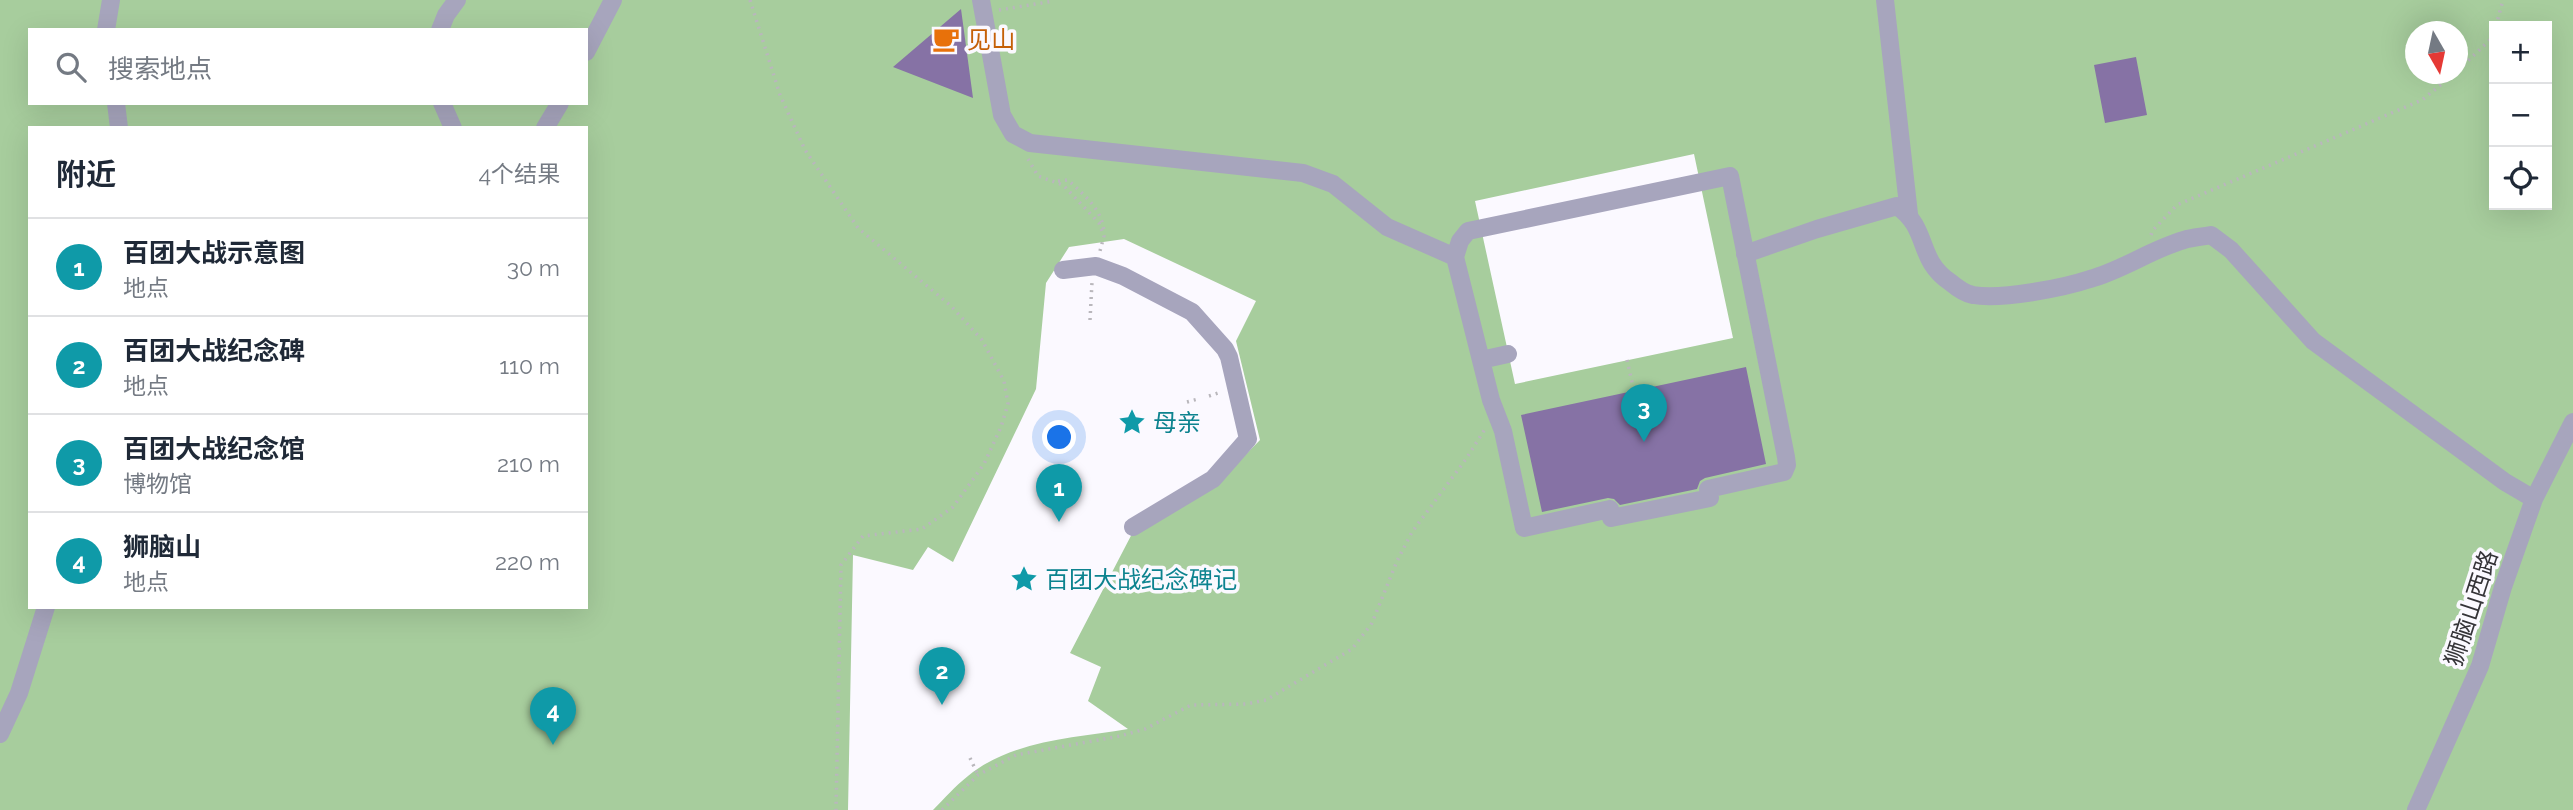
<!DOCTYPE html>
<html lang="zh">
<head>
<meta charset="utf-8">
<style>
	:root { --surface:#fff; --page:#f2f2f3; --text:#1f2937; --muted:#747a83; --line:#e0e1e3; --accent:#111827 }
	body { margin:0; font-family:Raleway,"Noto Sans SC",sans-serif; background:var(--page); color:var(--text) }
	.controls { position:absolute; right:21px; top:21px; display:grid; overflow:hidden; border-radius:0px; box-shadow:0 7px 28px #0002 }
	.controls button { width:63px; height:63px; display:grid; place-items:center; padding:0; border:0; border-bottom:2px solid var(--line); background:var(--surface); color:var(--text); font:35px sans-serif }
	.compass { position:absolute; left:2405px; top:21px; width:63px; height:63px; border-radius:50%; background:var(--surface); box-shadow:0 7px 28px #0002; rotate:171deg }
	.you { position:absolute; left:1060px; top:438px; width:24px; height:24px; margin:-18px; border:5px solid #fff; border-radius:50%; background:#1a73e8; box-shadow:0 0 0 10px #1a73e833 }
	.badge { display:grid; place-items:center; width:46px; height:46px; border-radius:50%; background:var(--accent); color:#fff; font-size:23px; font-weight:700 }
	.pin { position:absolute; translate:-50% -58px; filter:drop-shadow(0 2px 4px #0008) }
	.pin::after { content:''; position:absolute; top:37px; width:24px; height:21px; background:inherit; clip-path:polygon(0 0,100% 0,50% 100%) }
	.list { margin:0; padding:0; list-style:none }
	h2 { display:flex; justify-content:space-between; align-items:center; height:91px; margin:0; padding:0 28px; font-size:30px }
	h2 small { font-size:23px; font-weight:400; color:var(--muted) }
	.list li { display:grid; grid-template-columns:46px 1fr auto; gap:21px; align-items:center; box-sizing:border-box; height:98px; padding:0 28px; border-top:2px solid var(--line) }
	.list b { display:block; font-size:26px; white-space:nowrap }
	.list p { margin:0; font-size:23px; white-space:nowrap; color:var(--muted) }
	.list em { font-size:23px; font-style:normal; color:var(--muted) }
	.icon { flex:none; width:38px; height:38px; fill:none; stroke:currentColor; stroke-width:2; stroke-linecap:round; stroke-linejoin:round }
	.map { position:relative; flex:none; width:2573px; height:810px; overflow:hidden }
	.search { position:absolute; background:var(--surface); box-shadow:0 7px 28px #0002; left:28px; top:28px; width:560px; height:77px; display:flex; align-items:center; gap:18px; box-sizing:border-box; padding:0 24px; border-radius:0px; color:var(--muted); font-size:26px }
	.panel { position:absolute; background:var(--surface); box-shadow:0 7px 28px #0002; left:28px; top:126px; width:560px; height:483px; border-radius:0px }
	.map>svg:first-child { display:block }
	.forest { fill:#a7cd9d; fill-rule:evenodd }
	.building { fill:#8672a5 }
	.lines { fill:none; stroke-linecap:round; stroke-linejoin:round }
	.path { stroke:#b9b7bc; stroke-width:3.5; stroke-dasharray:2 5; stroke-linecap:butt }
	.minor { stroke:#a7a5bd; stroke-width:18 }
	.labels { text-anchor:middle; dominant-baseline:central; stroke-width:7; stroke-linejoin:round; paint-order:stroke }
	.food-label { font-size:24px; fill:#c56008; stroke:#fbf9ff; text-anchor:start }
	.culture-label { font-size:24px; fill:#0d838f; stroke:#fbf9ff; text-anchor:start }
	.street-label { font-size:24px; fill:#353438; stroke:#fbf9ff }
</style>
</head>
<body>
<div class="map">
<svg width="2573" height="810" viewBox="0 0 2573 810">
	<rect width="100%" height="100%" fill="#fbf9ff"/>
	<path class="forest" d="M0,0h2573v810h-1640c11,-11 22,-24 35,-34 44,-36 106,-38 160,-47l-40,-28 13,-34 -31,-14 65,-125 81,-43 44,-45 -24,-99 20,-40 -132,-62 -55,8 -23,36 -10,106 -83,173 -25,-15 -15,23 -60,-15 -5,255h-848zM2494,26h53v179h-53zM30,30h556v73h-556zM2416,32h42v42h-42zM30,128h556v479h-556zM1694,154l39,184 -218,46 -40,-183z"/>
	<path class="building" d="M961,9l12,89 -80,-31z
		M2136,57l11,58 -42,8 -11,-58z
		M1746,367l20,97 -61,14 -5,3 -3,8 -77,16 -6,-6 -6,-1 -66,14 -21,-97z"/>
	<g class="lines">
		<path class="path" d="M750,0l30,95 25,55 53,78 93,78 31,34 22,41 4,23 -7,23 -17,37 -31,43 -31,22 -59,7 -22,29 -5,245
			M999,10l55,-9
			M2496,26l7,-26
			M2458,70l34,-32 2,-7
			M1028,159l10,17 25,9 36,38 5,13 -4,15
			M1058,181l10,-1c16,15 35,30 36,53
			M2151,235l2,-5 24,-25 245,-105 32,-26
			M1090,320l2,-38
			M1627,360l7,31
			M1209,396l9,-3
			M1187,402l11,-3
			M970,758l8,17
			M942,810l36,-35 38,-20 104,-19 25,-7 46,-24 55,-1 20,-4 86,-51 20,-26 25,-62 15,-29 54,-73 19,-30"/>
		<path class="minor" d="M981,0l21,115 11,19 17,9 273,30 30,11 54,43 68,30 5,-16 8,-10 262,-55 56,281 1,8 -3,7 -76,17 2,9 -99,20 -1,-9 -86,19 -21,-97 -12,-31 -36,-143
			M1885,0l24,214
			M106,30l5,-30
			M440,30l6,-15 11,-15
			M586,52l27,-52
			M116,103l3,25
			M442,103l11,25
			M545,128l15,-25
			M1745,254l72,-25 80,-23c33,23 19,53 53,76 6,5 16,12 23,13 28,5 90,-7 117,-16 33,-9 62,-30 94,-39 9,-3 18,-3 27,-5l20,15 82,91 192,141 29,17
			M1063,270l33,-4 27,10 69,36 33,37 4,8 19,82 -35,40 -80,48
			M1481,360l27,-6
			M0,734l19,-41 27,-86
			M2416,810l64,-144 23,-79 31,-88 39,-77"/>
	</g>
	<defs>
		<symbol id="cafe-bare" viewBox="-9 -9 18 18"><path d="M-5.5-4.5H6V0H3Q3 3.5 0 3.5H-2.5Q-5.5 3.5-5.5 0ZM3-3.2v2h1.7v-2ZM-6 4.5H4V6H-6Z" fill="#e8710a" stroke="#fbf9ff" stroke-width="2.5" paint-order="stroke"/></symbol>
		<symbol id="sight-bare" viewBox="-9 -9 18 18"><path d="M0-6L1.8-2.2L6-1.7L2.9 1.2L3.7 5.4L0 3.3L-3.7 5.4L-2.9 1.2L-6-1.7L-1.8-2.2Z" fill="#0f9aa8" stroke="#fbf9ff" stroke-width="2.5" paint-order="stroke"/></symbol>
	</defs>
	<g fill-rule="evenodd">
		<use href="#cafe-bare" x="927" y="20" width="38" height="38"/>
		<use href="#sight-bare" x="1113" y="403" width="38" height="38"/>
		<use href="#sight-bare" x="1005" y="560" width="38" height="38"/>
	</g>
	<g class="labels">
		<g class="food-label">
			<text x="967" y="39">见山</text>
		</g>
		<g class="culture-label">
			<text x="1153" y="422">母亲</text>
			<text x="1045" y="579">百团大战纪念碑记</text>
		</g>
		<g class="street-label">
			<text transform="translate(2471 608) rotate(-72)">狮脑山西路</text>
		</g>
	</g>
</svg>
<div class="controls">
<button>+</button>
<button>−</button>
<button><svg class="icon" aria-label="locate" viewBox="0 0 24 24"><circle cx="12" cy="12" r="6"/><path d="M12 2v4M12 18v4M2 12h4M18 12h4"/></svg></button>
</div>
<svg class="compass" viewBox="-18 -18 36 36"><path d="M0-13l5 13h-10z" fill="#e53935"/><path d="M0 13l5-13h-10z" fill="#747a83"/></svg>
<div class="you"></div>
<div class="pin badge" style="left:1059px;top:522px;background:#0f9aa8">1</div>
<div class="pin badge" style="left:942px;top:705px;background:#0f9aa8">2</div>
<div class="pin badge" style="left:1644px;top:442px;background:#0f9aa8">3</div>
<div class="pin badge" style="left:553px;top:745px;background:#0f9aa8">4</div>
<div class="search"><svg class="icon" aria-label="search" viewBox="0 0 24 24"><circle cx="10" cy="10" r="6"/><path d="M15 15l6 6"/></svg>搜索地点</div>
<section class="panel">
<h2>附近<small>4个结果</small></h2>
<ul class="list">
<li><span class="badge" style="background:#0f9aa8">1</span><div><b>百团大战示意图</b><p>地点</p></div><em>30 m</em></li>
<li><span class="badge" style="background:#0f9aa8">2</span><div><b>百团大战纪念碑</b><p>地点</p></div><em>110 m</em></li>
<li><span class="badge" style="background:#0f9aa8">3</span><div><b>百团大战纪念馆</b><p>博物馆</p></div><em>210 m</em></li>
<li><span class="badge" style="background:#0f9aa8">4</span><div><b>狮脑山</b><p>地点</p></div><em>220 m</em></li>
</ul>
</section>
</div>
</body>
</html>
